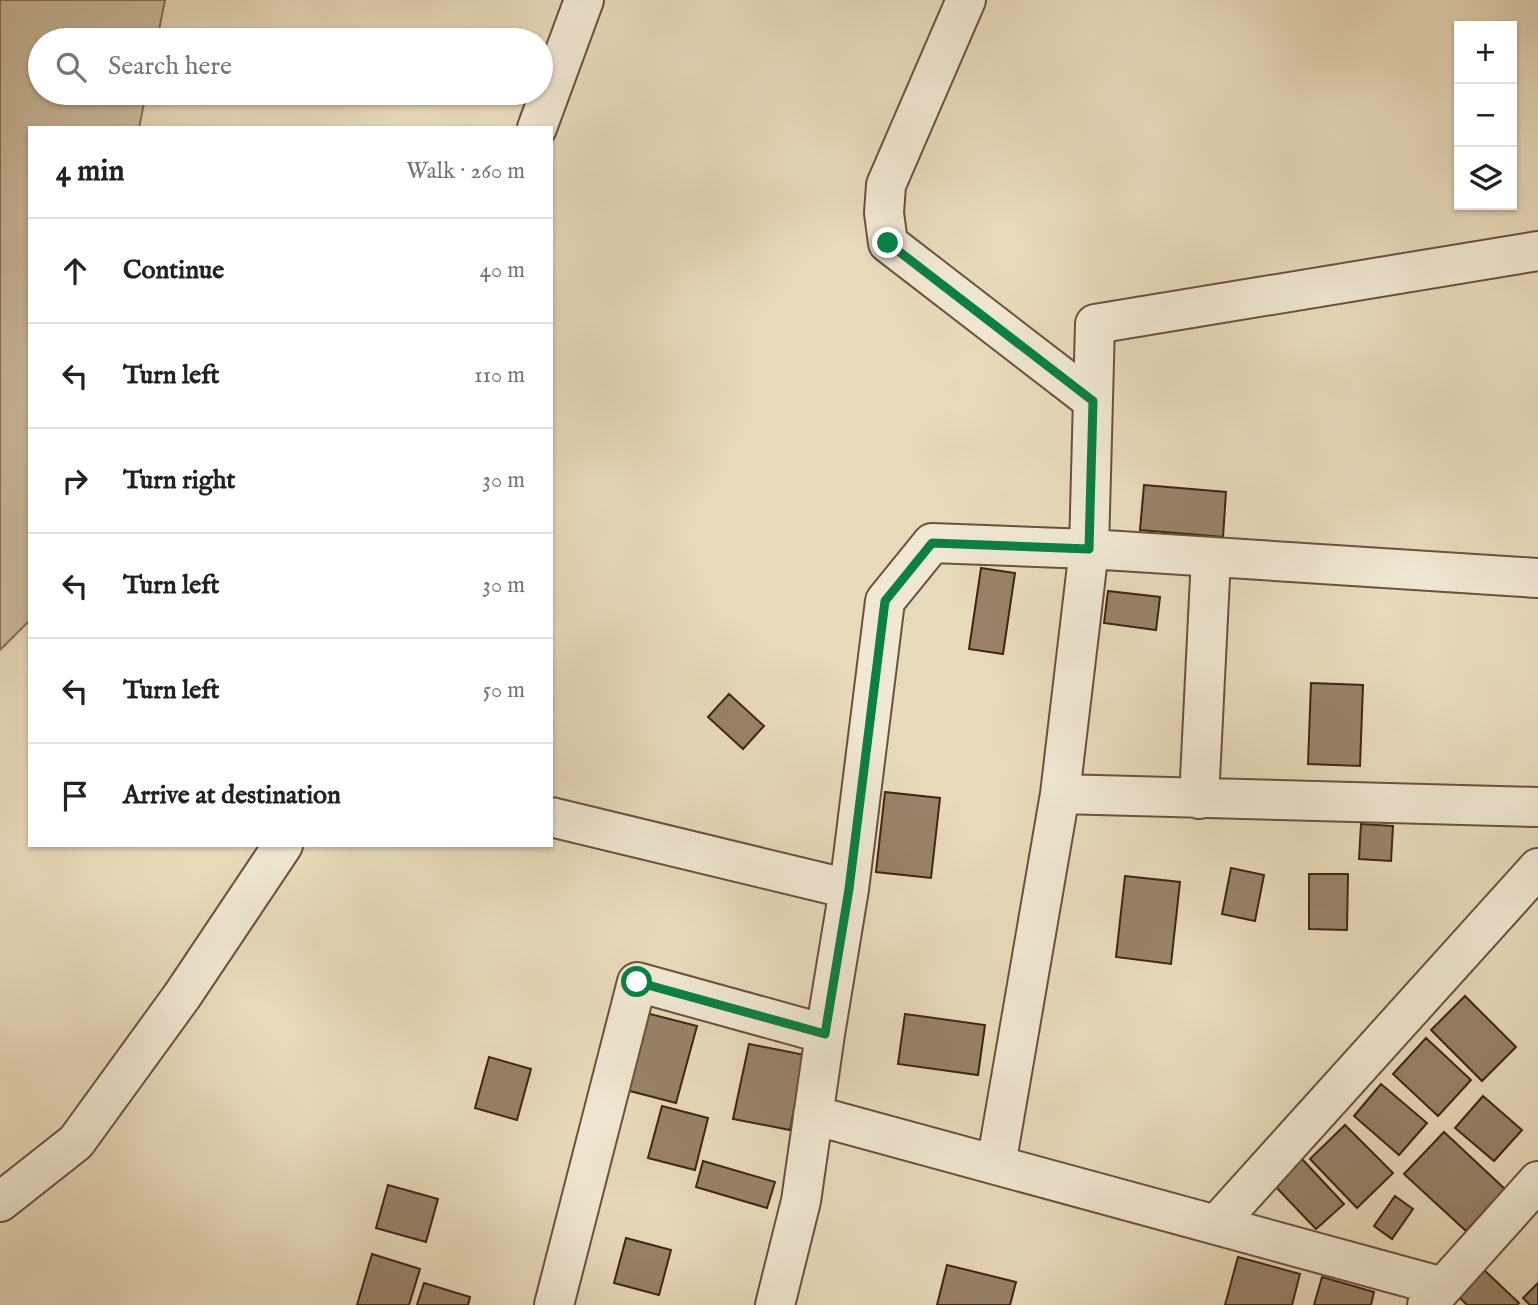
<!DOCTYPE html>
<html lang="en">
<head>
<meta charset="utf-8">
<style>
	:root { --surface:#fff; --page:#f2f2f2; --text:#222; --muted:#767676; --line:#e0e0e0 }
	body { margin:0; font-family:"IM FELL English",serif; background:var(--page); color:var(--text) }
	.controls { position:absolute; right:21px; top:21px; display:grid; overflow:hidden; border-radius:0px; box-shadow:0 2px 5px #0004 }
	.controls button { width:63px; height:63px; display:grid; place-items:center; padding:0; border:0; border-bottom:2px solid var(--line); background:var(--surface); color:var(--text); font:35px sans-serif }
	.stop { position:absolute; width:21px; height:21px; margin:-16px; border:5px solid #0b8043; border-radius:50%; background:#fff }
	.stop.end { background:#0b8043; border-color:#fff; box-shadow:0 2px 7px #0008 }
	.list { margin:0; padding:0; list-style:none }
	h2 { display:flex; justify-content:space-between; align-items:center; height:91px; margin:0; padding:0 28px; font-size:30px }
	h2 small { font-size:23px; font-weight:400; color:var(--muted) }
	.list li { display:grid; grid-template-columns:46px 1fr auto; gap:21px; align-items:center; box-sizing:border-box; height:105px; padding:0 28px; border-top:2px solid var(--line) }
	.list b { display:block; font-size:26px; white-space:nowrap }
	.list em { font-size:23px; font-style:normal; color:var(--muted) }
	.icon { flex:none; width:38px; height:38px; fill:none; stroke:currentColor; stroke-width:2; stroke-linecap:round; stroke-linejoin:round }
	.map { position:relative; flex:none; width:1538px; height:1305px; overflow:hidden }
	.search { position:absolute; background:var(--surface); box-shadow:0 2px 5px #0004; left:28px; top:28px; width:525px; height:77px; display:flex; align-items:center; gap:18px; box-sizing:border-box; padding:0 24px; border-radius:38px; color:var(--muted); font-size:26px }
	.panel { position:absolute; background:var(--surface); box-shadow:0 2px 5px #0004; left:28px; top:126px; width:525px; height:721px; border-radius:0px }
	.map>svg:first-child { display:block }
	.green { fill:#ccbc9e; stroke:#867058; stroke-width:2 }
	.building { fill:#98836a; stroke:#412413; stroke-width:2 }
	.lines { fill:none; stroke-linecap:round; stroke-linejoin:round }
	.minor-casing { stroke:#6b523d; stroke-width:42 }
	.minor { stroke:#f0e8d3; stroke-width:38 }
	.route { stroke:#0b8043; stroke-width:9 }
</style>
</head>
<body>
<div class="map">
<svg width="1538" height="1305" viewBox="0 0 1538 1305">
	<rect width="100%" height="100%" fill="#e8dbbb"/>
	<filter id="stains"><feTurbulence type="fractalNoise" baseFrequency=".00286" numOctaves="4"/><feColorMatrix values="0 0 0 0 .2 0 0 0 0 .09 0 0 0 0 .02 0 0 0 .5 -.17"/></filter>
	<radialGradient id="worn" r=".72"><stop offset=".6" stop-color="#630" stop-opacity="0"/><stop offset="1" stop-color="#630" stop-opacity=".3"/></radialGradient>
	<path class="green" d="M0,0h165l-8,40h-117v53h106l-7,35h-109v492l-30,30z"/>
	<path class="building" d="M1144,485l82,7 -3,45 -83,-7z
		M981,568l34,5 -12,81 -34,-5z
		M1108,591l52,6 -4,33 -52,-7z
		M1311,683l52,2 -3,81 -52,-2z
		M729,694l35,32 -21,23 -35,-32z
		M885,792l55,6 -9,80 -55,-6z
		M1361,824l32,2 -2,35 -32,-2z
		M1231,868l33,7 -9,46 -33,-7z
		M1309,874h39l-1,56 -38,-1z
		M1125,876l55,6 -9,82 -55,-7z
		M1465,996l51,51 -34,34 -51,-51z
		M646,1013l51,13 -21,77 -50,-13z
		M905,1014l80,11 -7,50 -80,-11z
		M1426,1038l45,42 -33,36 -45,-42z
		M749,1044l56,11 -15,75 -57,-11z
		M489,1057l42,12 -14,51 -42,-12z
		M1381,1084l46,39 -28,32 -45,-39z
		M1483,1096l39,34 -28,31 -39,-33z
		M662,1106l46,12 -13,52 -47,-12z
		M1345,1125l48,48 -36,35 -47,-49z
		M1444,1132l61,57 -39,42 -62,-57z
		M1302,1159l42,45 -28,25 -42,-44z
		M703,1161l72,21 -8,26 -71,-21z
		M388,1185l50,14 -12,43 -50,-14z
		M1395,1196l18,13 -21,30 -18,-13z
		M626,1238l45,12 -12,45 -45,-12z
		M372,1254l48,15 -11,36h-52z
		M1238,1257l62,17 -8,31h-67z
		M947,1265l69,17 -6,23h-73z
		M1482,1268l37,35 -2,2h-50l-10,-10z
		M1322,1277l52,15 -3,13h-57z
		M424,1283l46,14 -2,8h-51z
		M1538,1283v22h-8l-7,-7z"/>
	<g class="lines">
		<defs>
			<path id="minor" d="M966,0l-80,185 -2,28 4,30 205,158
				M537,128l47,-128
				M1060,794l478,13
				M1199,799l12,-242
				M551,817l298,72
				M813,1115l630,172
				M996,1165l64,-371 29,-245 449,29
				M0,1202l76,-60 106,-146 101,-151
				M1216,1225l322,-357
				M554,1305l83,-323 188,52
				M775,1305l26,-104 24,-167 24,-145 36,-288 47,-58 157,6 6,-225 443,-73
				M1427,1305l111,-124"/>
		</defs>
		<use href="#minor" class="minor-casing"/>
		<use href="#minor" class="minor"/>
	</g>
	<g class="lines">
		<path class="route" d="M637,982l188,52 24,-145 36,-288 47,-58 157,6 4,-148 -205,-158"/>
	</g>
	<rect width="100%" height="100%" filter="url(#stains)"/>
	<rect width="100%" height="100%" fill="url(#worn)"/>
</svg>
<div class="controls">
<button>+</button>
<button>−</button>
<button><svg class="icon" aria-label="layers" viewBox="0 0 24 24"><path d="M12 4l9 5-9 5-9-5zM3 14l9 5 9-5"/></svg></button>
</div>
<div class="stop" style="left:637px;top:982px"></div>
<div class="stop end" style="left:888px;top:243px"></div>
<div class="search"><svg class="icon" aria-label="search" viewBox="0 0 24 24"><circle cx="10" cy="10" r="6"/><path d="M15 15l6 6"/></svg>Search here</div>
<section class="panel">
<h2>4 min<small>Walk · 260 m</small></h2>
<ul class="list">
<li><svg class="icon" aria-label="ahead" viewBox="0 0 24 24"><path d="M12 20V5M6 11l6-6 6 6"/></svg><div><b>Continue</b></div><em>40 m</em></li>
<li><svg class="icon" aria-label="left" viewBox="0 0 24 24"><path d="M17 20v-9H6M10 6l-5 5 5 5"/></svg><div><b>Turn left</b></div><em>110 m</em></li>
<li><svg class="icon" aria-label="right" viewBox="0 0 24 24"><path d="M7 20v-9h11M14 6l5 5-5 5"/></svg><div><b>Turn right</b></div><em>30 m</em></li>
<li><svg class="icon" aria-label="left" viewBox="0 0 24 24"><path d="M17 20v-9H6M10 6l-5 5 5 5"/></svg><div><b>Turn left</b></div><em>30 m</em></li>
<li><svg class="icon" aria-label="left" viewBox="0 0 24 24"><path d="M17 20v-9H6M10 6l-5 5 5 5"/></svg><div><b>Turn left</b></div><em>50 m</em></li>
<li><svg class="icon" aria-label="arrive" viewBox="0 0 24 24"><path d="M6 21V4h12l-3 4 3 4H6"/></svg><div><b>Arrive at destination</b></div></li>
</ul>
</section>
</div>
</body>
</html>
